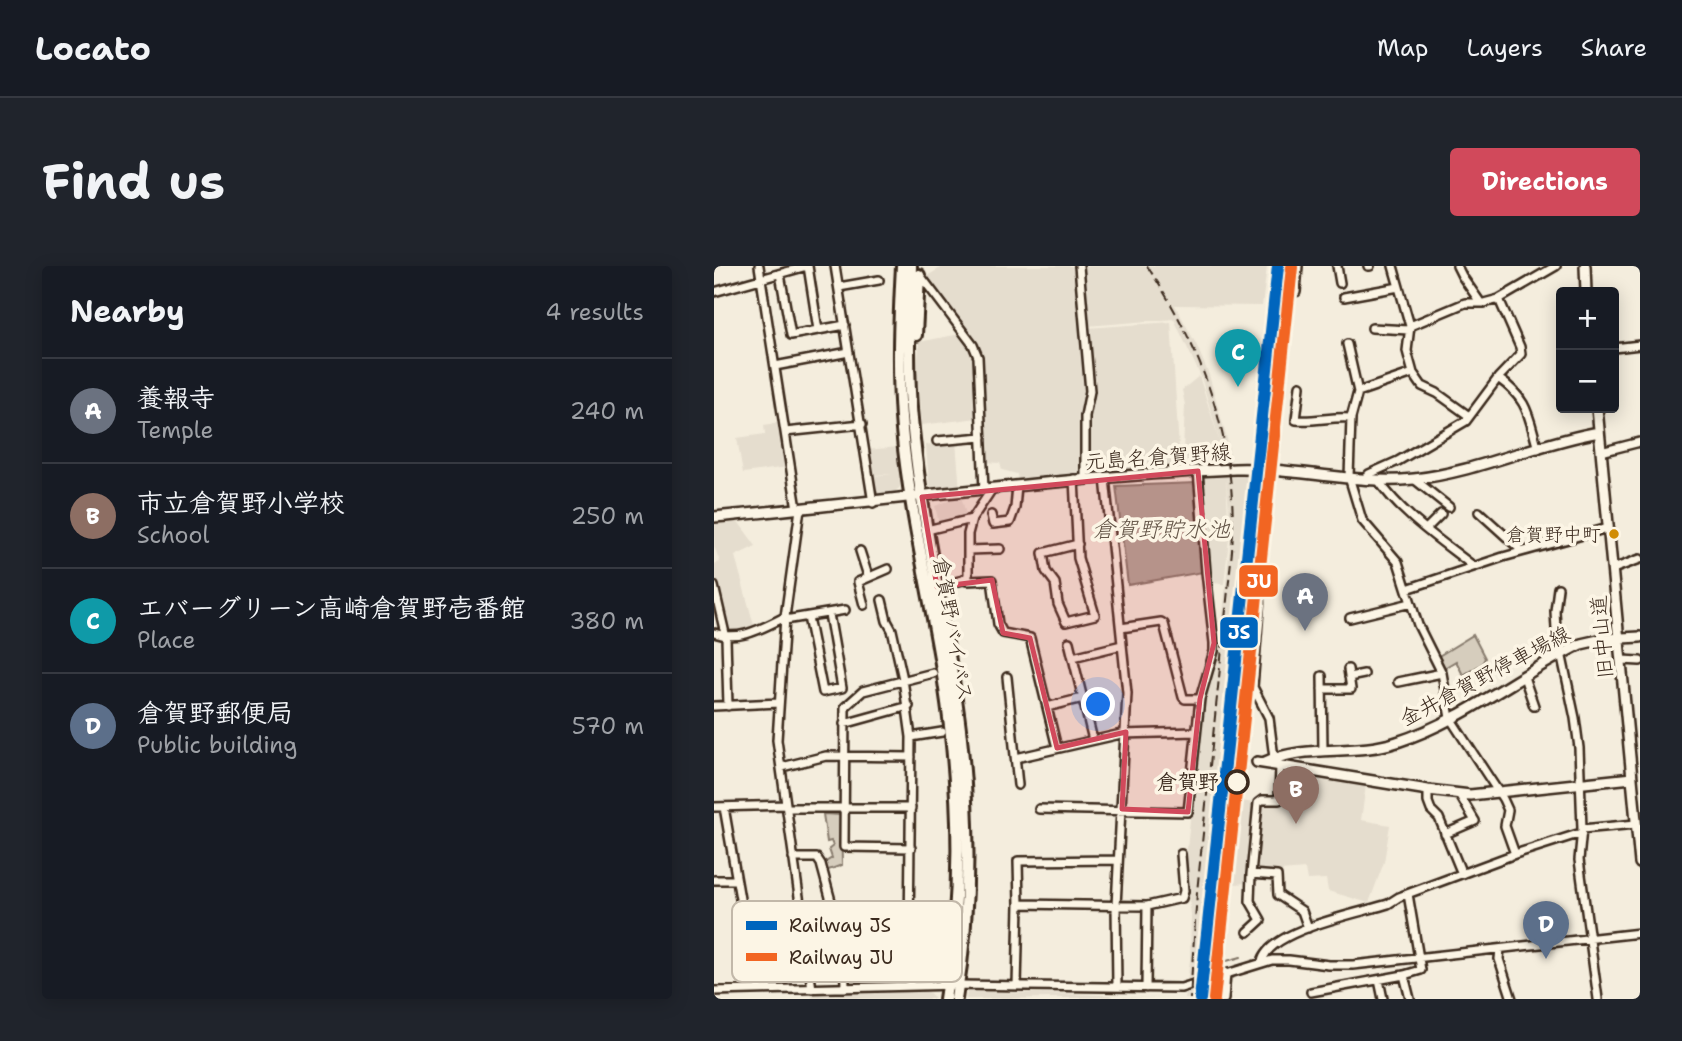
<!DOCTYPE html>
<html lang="en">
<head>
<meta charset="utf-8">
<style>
	:root { --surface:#171b24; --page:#20242c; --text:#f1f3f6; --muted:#9ea1a6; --line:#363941; --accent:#d1495b }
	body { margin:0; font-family:"Shantell Sans","Klee One",sans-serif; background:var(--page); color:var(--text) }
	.controls { position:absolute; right:21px; top:21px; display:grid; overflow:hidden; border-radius:7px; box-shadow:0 4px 18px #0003 }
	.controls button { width:63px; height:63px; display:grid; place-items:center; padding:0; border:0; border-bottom:2px solid var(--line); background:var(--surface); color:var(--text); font:35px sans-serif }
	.you { position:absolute; left:385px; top:439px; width:24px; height:24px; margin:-18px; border:5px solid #fff; border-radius:50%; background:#1a73e8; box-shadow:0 0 0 10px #1a73e833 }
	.badge { display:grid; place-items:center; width:46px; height:46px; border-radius:50%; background:var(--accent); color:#fff; font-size:23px; font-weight:700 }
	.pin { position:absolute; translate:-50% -58px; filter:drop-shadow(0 2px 4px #0008) }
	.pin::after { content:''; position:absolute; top:37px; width:24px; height:21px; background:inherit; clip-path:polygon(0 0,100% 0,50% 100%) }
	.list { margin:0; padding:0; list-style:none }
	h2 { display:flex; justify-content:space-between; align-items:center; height:91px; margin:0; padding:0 28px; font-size:30px }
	h2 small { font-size:23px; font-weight:400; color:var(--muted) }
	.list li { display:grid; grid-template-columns:46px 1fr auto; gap:21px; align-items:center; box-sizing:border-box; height:105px; padding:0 28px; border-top:2px solid var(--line) }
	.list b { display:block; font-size:26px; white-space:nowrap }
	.list p { margin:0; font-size:23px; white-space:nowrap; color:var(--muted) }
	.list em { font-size:23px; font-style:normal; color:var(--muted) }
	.map { position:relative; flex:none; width:926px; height:733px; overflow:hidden; border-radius:7px }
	header { display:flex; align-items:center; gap:42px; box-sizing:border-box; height:98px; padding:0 35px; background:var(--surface); border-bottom:2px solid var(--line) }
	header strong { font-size:33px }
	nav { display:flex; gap:38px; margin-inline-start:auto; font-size:24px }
	.intro { display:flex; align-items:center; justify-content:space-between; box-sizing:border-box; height:168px; padding:0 42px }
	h1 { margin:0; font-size:49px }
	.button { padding:18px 32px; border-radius:7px; background:var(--accent); color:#fff; font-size:24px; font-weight:700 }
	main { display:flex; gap:42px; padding:0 42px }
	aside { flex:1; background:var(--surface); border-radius:7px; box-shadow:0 4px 18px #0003 }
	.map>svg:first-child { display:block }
	.built { fill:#e5ddce }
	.green { fill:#d6cdbd; stroke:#887c6e; stroke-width:2 }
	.water { fill:#b0a596; stroke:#817466; stroke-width:2 }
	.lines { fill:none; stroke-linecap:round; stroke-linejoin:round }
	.stream { stroke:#817466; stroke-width:2 }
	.minor-casing { stroke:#3b2a1e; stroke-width:12 }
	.major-casing { stroke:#3b2a1e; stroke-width:14 }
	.highway-casing { stroke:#3b2a1e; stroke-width:16 }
	.minor { stroke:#fcf5e5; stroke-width:7 }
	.major { stroke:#fcf5e5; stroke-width:9 }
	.highway { stroke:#fcf5e5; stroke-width:10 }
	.rail { stroke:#3b2a1e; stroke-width:2; stroke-dasharray:10 5; stroke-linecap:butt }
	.rail-1-casing { stroke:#fcf5e5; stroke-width:18 }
	.rail-2-casing { stroke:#fcf5e5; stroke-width:18 }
	.rail-1 { stroke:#0065bd; stroke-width:12 }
	.rail-2 { stroke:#f26522; stroke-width:12 }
	.marked { fill:#d1495b; fill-opacity:0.2; stroke:#d1495b; stroke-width:5; stroke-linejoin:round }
	.bus-dot { fill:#d18d06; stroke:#fcf5e5; stroke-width:2.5 }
	.stop-dot { fill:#fcf5e5; stroke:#3b2a1e; stroke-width:3.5 }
	.labels { text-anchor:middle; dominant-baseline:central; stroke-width:7; stroke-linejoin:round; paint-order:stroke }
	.bus-label { font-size:19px; fill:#3b2a1e; stroke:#fcf5e5; text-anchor:end }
	.street-label { font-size:21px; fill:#3b2a1e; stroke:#fcf5e5 }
	.stop-label { font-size:21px; font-weight:bold; fill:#3b2a1e; stroke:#fcf5e5; text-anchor:end }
	.water-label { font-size:23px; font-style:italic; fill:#645548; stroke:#fcf5e5 }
	.key { fill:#fcf5e5; stroke:#c2b8a9; stroke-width:2 }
	.key-label { font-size:19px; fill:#3b2a1e }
	.line-badge { stroke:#fcf5e5; stroke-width:2.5 }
	.badge-label { font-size:19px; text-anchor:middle; font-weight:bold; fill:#fff }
</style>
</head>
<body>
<header>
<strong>Locato</strong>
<nav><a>Map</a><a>Layers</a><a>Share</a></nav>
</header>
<div class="intro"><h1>Find us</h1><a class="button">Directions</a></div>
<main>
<aside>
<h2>Nearby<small>4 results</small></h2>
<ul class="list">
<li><span class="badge" style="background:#6b7280">A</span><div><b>養報寺</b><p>Temple</p></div><em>240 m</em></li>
<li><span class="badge" style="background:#8d6e63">B</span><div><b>市立倉賀野小学校</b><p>School</p></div><em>250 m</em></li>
<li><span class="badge" style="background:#0f9aa8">C</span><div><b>エバーグリーン高崎倉賀野壱番館</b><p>Place</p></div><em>380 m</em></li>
<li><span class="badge" style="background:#5c6f8a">D</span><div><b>倉賀野郵便局</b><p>Public building</p></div><em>570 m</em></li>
</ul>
</aside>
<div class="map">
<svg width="926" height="733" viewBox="0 0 926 733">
	<rect width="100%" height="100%" fill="#f4eddd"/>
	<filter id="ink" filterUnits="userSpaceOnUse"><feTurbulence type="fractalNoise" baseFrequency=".0143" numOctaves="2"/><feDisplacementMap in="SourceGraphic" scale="14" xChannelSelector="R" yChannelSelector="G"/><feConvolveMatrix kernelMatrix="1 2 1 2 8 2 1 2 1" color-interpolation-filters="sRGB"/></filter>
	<g filter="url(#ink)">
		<path class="built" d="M230,0h133l11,125 -6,82 -64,8 -1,-7 -15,-4 -2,-7 -14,-1 -8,-113 -51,-73z
			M369,0h184l-5,40 -87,-1 21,39 13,31 18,64 6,35 16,-2 21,-206h16l-46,535 15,2 -8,80 -12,1 -1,5h-3l-3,34 2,4 -1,6 -3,3 -8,63h-33l5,-39 1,-46 -6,-47 2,-18 16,-152 18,-65 10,-98 -5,-57 3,62 -5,45 -14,-1 -6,-109 -18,-5 -3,-18 2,-46 -3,-15 17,-14 23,73 -21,-72 -27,-58 -87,7z
			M457,56l9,143 -91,10 -2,-43 1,-23 3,-2 -4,-79z
			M246,68l11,14 3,10 4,60 -57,7 -4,-50 2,-33z
			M67,156l7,45 -45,6 -6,-35 28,-4 -1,-9z
			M242,176l4,48 -22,2 -9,-7 -3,-40z
			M184,181l2,40 -8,8 -17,3 -3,-22 20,-2 -21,1 -4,-25z
			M247,230l6,22 -28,6 -4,-18z
			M23,254l19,26 -21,10 20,73 -26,6 -15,-57v-14l6,-2 -6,-16v-24z
			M579,507l73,12 -5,35 29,5 -6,37 -15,41 -41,-12 -2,-12 -19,1 -2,-11 -50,4 6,-71 20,-1 1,-17h10z
			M214,725l7,8h-123v-4z
			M253,725l144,4 1,2h62l-208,2z"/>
		<path class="green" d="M759,369l12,23 -3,6 -19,11 -7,-14 -12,7 -7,-11z
			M109,548l18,1 1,50 -16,6 -2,-8 8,-5 -3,-9 4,-3 -2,-5 -4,1z"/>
		<path class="water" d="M482,217l7,89 -75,13 -12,-99z"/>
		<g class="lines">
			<path class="stream" d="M508,708l1,-12 18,-5
				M506,733l1,-19"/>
			<defs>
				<path id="minor" d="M45,0l38,243
					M94,0l10,64
					M121,0l38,237
					M365,0l11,125 -5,25v64
					M623,0l3,17
					M654,0h2
					M679,0l17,60 -3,25 6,22 -55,19 -7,26 -2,59 13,43 36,42 20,63 24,48 8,45 53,81 5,11 -3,16 10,28
					M743,0l5,10 18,26
					M66,8l11,61 54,-10
					M206,9l53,70 5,12 6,133
					M125,21l40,-7
					M0,26l93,-26
					M582,26l2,-26
					M630,31l55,-10
					M696,60l55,-23h19l15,-4 57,-33
					M658,62l37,2
					M633,78l11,48
					M900,82l26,-3
					M61,100l74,-14
					M699,107l9,13 15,7 32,23
					M784,112c31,22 30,37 40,71
					M586,120l-4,34c19,2 36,-4 55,-2
					M71,166l77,-8
					M223,175l45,-4
					M887,186l39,-10
					M556,204l-17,217 16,31 5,40
					M391,212l22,215 -11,213 1,81
					M360,213l4,79 17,57 -29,7 -8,-18 -3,-21 -9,-12 -3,-18 35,-9
					M650,213l5,-5 29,-13 68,-40 32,-43 23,-24 -1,-7 -21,-48
					M700,213l35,28
					M664,214c24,35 62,60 95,86
					M86,243l-15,108 -8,123 35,249
					M765,246l43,39
					M277,249l2,9 17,-2 5,-14 2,-22
					M217,263l41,-10
					M712,263l15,-15
					M254,284l32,-1
					M146,285l8,25
					M899,303l27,-10
					M252,312l1,3 25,-1 6,44 5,9 27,5 27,110
					M0,320l12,52 2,68
					M223,321l26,-7 5,-4v-42l4,-15 20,-30
					M844,322l-3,23 1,18 19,89 4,30 3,81 -3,31 19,139
					M693,323l96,-32 105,-29
					M168,334l5,21 5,9 11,49 8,58 -2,203 1,46
					M150,339l-6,-23 30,-13
					M94,351l15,75 19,-4 -13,-74
					M636,352l61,-15
					M71,354l60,-10
					M407,362l40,-6 3,2 19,73 2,2h15
					M0,367c26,9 48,-5 71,-16
					M355,376l24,98
					M359,391l49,-12
					M908,394l18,1
					M608,410l1,75
					M293,411l11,108
					M635,411l15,-3
					M810,411l10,29
					M684,416l44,-9
					M608,423h29l-3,-20
					M0,440l65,-3
					M333,441l36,-9
					M130,458l65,-18
					M197,471l31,-5
					M302,492l105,-24 75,-2
					M566,499l-1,35h-17l-4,3 -7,71 26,2 1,19 24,16 6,17
					M68,501l44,-11 85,1
					M714,524v12l3,8 8,8 23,56
					M0,541l72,-2
					M10,541l27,155 9,28
					M73,542h124
					M325,543l149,3 12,-113 14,-48v-8l-8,-71 -8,-101
					M868,563l54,-5
					M731,568l30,-13 -16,-27
					M197,582l-67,-1 1,-140 18,-16 70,-18
					M79,592h24l4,6 10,37 10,16 3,22 1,49
					M404,594l-100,1 1,43 128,2 35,-8 2,-7 -3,-37
					M0,614h22
					M534,666l13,-12 -11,-19 1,-27
					M92,677l38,-4 65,1
					M786,683l-1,10 13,40
					M548,696c6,-32 98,-49 126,-58l11,-7 116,-43 66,-21
					M690,709l6,24
					M665,714l4,19
					M303,720l2,-82
					M432,722l1,-82
					M0,725l244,-6 223,3 91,-28h17l40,5h24l287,-32
					M597,726l93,-17 17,-5 -13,-76
					M510,733l2,-26"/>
				<path id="major" d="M871,0l1,26
					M883,142l43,455
					M0,251c174,-16 347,-40 521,-48 60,-2 120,16 179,10 64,-7 122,-36 185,-47
					M543,496l171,28 42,5 162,-17
					M551,496c41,-18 90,-6 132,-20 66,-21 122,-68 184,-98l22,-5 37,-2"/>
				<path id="highway" d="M188,0c-3,55 -5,110 0,164 8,85 29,168 42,252 16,104 19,213 1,317
					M197,0c-2,55 -4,110 2,164 10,101 35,199 47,299 10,88 11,182 -4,270
					M202,69l3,-60"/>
			</defs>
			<use href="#minor" class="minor-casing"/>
			<use href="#major" class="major-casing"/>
			<use href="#highway" class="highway-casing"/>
			<use href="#minor" class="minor"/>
			<use href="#major" class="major"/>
			<use href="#highway" class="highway"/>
			<path class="rail" d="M433,0c57,84 92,182 85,285l-35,341 -7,107
				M543,195l8,-46"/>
			<defs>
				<path id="rail-1" d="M486,733l78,-733"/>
				<path id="rail-2" d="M500,733l78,-732"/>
			</defs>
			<use href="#rail-1" class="rail-1-casing"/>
			<use href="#rail-2" class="rail-2-casing"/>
			<use href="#rail-1" class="rail-1"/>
			<use href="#rail-2" class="rail-2"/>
		</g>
	</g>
	<path class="marked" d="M484,205l16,172 -14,56 -12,113 -66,-3 4,-77 -69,16 -27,-110 -27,-5 -11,-53 -55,7 -15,-90z"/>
	<circle class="bus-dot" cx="900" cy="268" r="6"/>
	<circle class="stop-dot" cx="523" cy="516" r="11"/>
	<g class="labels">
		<g class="bus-label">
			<text x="887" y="268">倉賀野中町</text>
		</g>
		<g class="street-label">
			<text transform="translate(444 191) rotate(-4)">元島名倉賀野線</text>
			<text transform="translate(239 363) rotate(80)">倉賀野バイパス</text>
			<text transform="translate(888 371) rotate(-95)">旧中山道</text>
			<text transform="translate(771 410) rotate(-28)">金井倉賀野停車場線</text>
		</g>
		<g class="stop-label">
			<text x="505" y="516">倉賀野</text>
		</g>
		<g class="water-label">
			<text x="447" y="263">倉賀野貯水池</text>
		</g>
	</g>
	<rect x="18" y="635" width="230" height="81" rx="10" class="key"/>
	<rect x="32" y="655" width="31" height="9" fill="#0065bd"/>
	<rect x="32" y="687" width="31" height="8" fill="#f26522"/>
	<g class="key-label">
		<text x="75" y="666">Railway JS</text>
		<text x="75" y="698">Railway JU</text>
	</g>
	<g class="line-badge">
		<rect x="524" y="298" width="41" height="34" rx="7" fill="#f26522"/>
		<rect x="505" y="350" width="40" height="33" rx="7" fill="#0065bd"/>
	</g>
	<g class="badge-label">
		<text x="545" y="322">JU</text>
		<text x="525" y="373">JS</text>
	</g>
</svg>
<div class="controls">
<button>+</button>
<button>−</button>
</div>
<div class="you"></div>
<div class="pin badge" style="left:591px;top:365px;background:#6b7280">A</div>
<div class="pin badge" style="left:582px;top:558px;background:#8d6e63">B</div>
<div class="pin badge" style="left:524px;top:121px;background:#0f9aa8">C</div>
<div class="pin badge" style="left:832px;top:693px;background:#5c6f8a">D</div>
</div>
</main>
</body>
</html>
